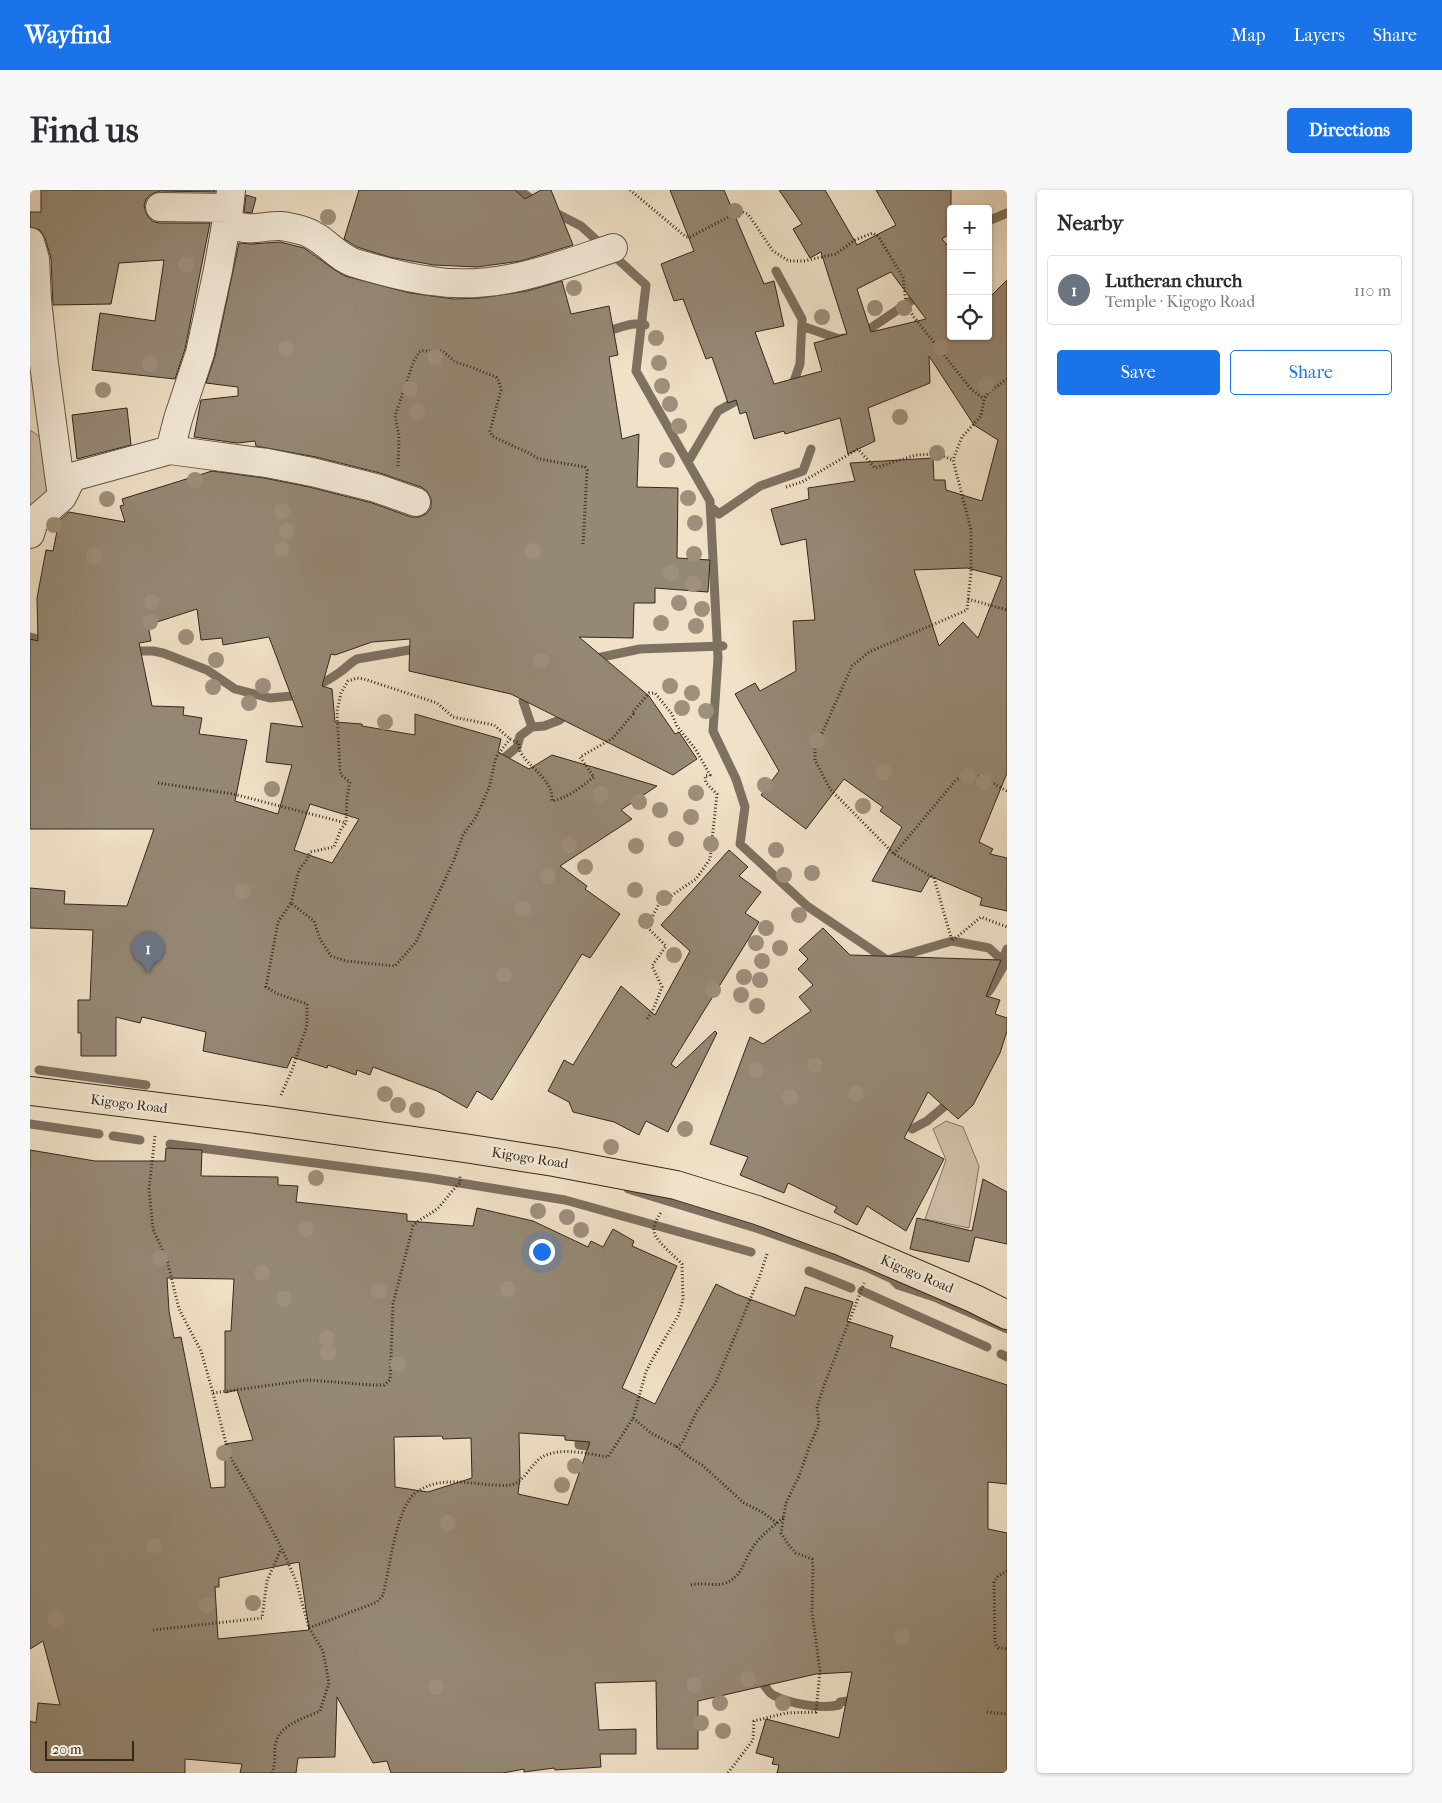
<!DOCTYPE html>
<html lang="en">
<head>
<meta charset="utf-8">
<style>
	:root { --surface:#fff; --page:#f7f7f7; --text:#2b2b33; --muted:#7c7c81; --line:#e1e1e2; --accent:#1a73e8 }
	body { margin:0; font-family:"IM FELL French Canon",serif; background:var(--page); color:var(--text) }
	.controls { position:absolute; right:15px; top:15px; display:grid; overflow:hidden; border-radius:5px; box-shadow:0 1px 4px #0004 }
	.controls button { width:45px; height:45px; display:grid; place-items:center; padding:0; border:0; border-bottom:1px solid var(--line); background:var(--surface); color:var(--text); font:25px sans-serif }
	.scale { position:absolute; left:15px; bottom:12px; width:89px; box-sizing:border-box; padding-left:5px; border:2px solid #32281c; border-top:0; font-size:14px; line-height:18px; white-space:nowrap; color:#32281c; -webkit-text-stroke:4px #f5ecdb; paint-order:stroke }
	.you { position:absolute; left:511px; top:1061px; width:18px; height:18px; margin:-12px; border:4px solid #fff; border-radius:50%; background:#1a73e8; box-shadow:0 0 0 8px #1a73e833 }
	.badge { display:grid; place-items:center; width:32px; height:32px; border-radius:50%; background:var(--accent); color:#fff; font-size:16px; font-weight:700 }
	.pin { position:absolute; translate:-50% -41px; filter:drop-shadow(0 1px 2px #0008) }
	.pin::after { content:''; position:absolute; top:26px; width:18px; height:15px; background:inherit; clip-path:polygon(0 0,100% 0,50% 100%) }
	.list { margin:0; padding:0; list-style:none }
	h2 { display:flex; justify-content:space-between; align-items:center; height:65px; margin:0; padding:0 20px; font-size:21px }
	h2 small { font-size:16px; font-weight:400; color:var(--muted) }
	.list li { display:grid; grid-template-columns:32px 1fr auto; gap:15px; align-items:center; box-sizing:border-box; height:70px; margin:0 10px 10px; padding:0 10px; border:1px solid var(--line); border-radius:5px }
	.list b { display:block; font-size:19px; white-space:nowrap }
	.list p { margin:0; font-size:16px; white-space:nowrap; color:var(--muted) }
	.list em { font-size:16px; font-style:normal; color:var(--muted) }
	.actions { display:flex; gap:10px; padding:15px 20px }
	.actions a { flex:1; padding:11px 0; border:1px solid var(--accent); border-radius:5px; text-align:center; font-size:18px; color:var(--accent) }
	.actions .main { background:var(--accent); color:#fff }
	.icon { flex:none; width:28px; height:28px; fill:none; stroke:currentColor; stroke-width:2; stroke-linecap:round; stroke-linejoin:round }
	.map { position:relative; flex:none; width:977px; height:1583px; overflow:hidden; border-radius:5px }
	header { display:flex; align-items:center; gap:30px; box-sizing:border-box; height:70px; padding:0 25px; background:var(--accent); color:#fff }
	header strong { font-size:24px }
	nav { display:flex; gap:28px; margin-inline-start:auto; font-size:18px }
	.intro { display:flex; align-items:center; justify-content:space-between; box-sizing:border-box; height:120px; padding:0 30px }
	h1 { margin:0; font-size:35px }
	.button { padding:12px 22px; border-radius:5px; background:var(--accent); color:#fff; font-size:18px; font-weight:700 }
	main { display:flex; gap:30px; padding:0 30px }
	aside { flex:1; background:var(--surface); border-radius:5px; box-shadow:0 1px 4px #0004 }
	.map>svg:first-child { display:block }
	.green { fill:#d0c2ab; stroke:#817564 }
	.lines { fill:none; stroke-linecap:round; stroke-linejoin:round }
	.stream { stroke:#7d7160; stroke-width:9 }
	.building { fill:#958875; stroke:#32281c; fill-rule:evenodd }
	.minor-casing { stroke:#625647; stroke-width:30 }
	.major-casing { stroke:#32281c; stroke-width:30 }
	.path { stroke:#32281c; stroke-width:3; stroke-dasharray:1 2.5; stroke-linecap:butt }
	.minor { stroke:#f5ecdb; stroke-width:28 }
	.major { stroke:#f0e1c8; stroke-width:28 }
	.tree { fill:#9e907d }
	.labels { text-anchor:middle; dominant-baseline:central; stroke-width:4.5; stroke-linejoin:round; paint-order:stroke }
	.street-label { font-size:14px; fill:#32281c; stroke:#f5ecdb }
</style>
</head>
<body>
<header>
<strong>Wayfind</strong>
<nav><a>Map</a><a>Layers</a><a>Share</a></nav>
</header>
<div class="intro"><h1>Find us</h1><a class="button">Directions</a></div>
<main>
<div class="map">
<svg width="977" height="1583" viewBox="0 0 977 1583">
	<rect width="100%" height="100%" fill="#f0e1c8"/>
	<filter id="stains"><feTurbulence type="fractalNoise" baseFrequency=".004" numOctaves="4"/><feColorMatrix values="0 0 0 0 .2 0 0 0 0 .09 0 0 0 0 .02 0 0 0 .5 -.17"/></filter>
	<radialGradient id="worn" r=".72"><stop offset=".6" stop-color="#630" stop-opacity="0"/><stop offset="1" stop-color="#630" stop-opacity=".3"/></radialGradient>
	<path class="green" d="M0,240l17,12 3,53 -20,52z
		M916,931l17,6 16,39 -10,62 -44,-9 21,-59 -13,-31z"/>
	<g class="lines">
		<path class="stream" d="M489,0l18,13
			M520,20l31,16 65,59 -10,86 74,130 8,157 -5,73 23,48 9,28 -5,37 67,62 80,54 65,-19 37,7 13,12 5,1
			M958,31l19,-8
			M746,81l26,48 -2,45 -8,23
			M772,136l37,13 5,-1
			M572,143c11,-2 24,-10 35,-9 2,0 5,1 8,1
			M832,144l59,-40
			M656,267l2,5 30,-51 18,-10 12,-3
			M681,317l8,7 41,-28 43,-15 8,-22
			M0,447l19,5
			M99,461h24l10,2 44,17 28,19 35,9 22,-2 10,-4
			M562,469l48,-10 83,-3
			M284,497c9,-4 18,-9 26,-15 7,-5 10,-9 17,-13l64,-11
			M499,499l-6,12 9,26
			M467,574l20,-17 3,-11 12,-9 12,-1 16,-6 8,-10
			M972,770l5,-11
			M953,811l3,-9h2l3,-4 16,-28
			M9,880l107,15
			M0,934l69,10
			M882,939l15,-8 25,-21
			M83,946l27,4
			M140,954l259,34 136,22 186,52
			M598,999l131,40 107,38 26,12 6,6 36,12 73,32
			M779,1081l42,17
			M832,1101l125,56
			M971,1164l6,3
			M549,1241v14l15,2 4,3
			M729,1487c4,5 8,15 14,18 17,9 48,14 66,10l1,-3 16,-2"/>
	</g>
	<path class="building" d="M11,0h174v2l-55,-1 -8,3 -6,5 -2,7 3,9 5,6 7,2h51l-25,126 -10,30 -83,-9 8,-57 55,8 9,-61 -45,3 -8,41 -58,1 -2,-47 -6,-20 -5,-8 -10,-3v-15h11z
		M329,0h156l10,9 16,-9h10l22,55 -52,16 -44,6 -43,-2 -45,-8 -32,-10 -13,-8z
		M640,0h54l40,94 10,-3 10,45 -29,6 19,52 48,-13 -8,-28 33,-9 -26,-82 -11,6 -17,-29 9,-5 -23,-34h46l32,55 39,-20 -20,-35h75v43l-9,6 9,11v86h37v-41l2,2 17,-17v493l-28,69 14,7 -3,5 17,4v53l-27,-6 2,-7 -52,-22 -9,16 -49,-11 30,-54 -22,-16 3,-4 -39,-28 -38,50 -45,-34 18,-24 -44,-77 20,-11 5,8 36,-20 -3,-50 22,-1 -9,-81 -25,6 -10,-36 38,-10 -1,-11 47,-7 -5,-18 83,-5 1,22h11l1,10 36,11 16,-61 -24,-15 -45,-69 1,27 -62,25 7,33 -27,13 -8,-36 -55,16 -1,-3 -30,8 -8,-27 -6,2 -4,-14 -8,3 -16,-46 -6,2 -23,-60 -9,2 -13,-37 33,-13zM861,82l35,47 -55,13 -14,-43zM937,378l35,9 -24,61 -15,-16 -24,24 -25,-76z
		M216,5l10,3 -4,15 -8,-1z
		M250,52l24,6 31,22 10,6 65,17 44,6 26,-1 47,-7 35,-10 9,33 38,-8 9,49 -9,2 13,82 17,-5 -2,53 41,1 -1,70 33,2 -2,32 -53,-4v15h-21l-1,35 -54,-1 70,59 26,38 4,-2 18,27 -24,16 -162,-81 -102,-23 1,-32 -38,3 -37,13 -4,-1 -9,32 10,3 3,33 27,2v2l53,9v-21l86,25 -3,13 31,17 23,-14 105,31 -36,24 11,9 -72,47 27,20 -2,3 35,25 -30,44 -8,-4 -90,146 -15,-9 -10,17 -30,-17 -64,-24 -3,8 -13,-5 -1,5 -28,-10 -1,3 -35,-11 -5,11 -84,-17 3,-19 -64,-15 -2,6 -24,-6v39h-35v-23h-3v-33h12l3,-70 -63,-2v-40l35,3 -1,13 63,2 27,-77h-124v-190l8,2 -1,-43 9,-48 7,1 6,-30 10,-9 56,10 -5,-16 4,-1 -2,-6 90,-28 52,7 45,9 63,16 39,14h8l7,-3 5,-6v-9l-4,-8 -6,-4 -41,-14 -64,-16 -60,-11 -1,-5 -18,2 -43,-6 7,-37 37,-4v-9l-32,-4 9,-27 24,-113 12,1zM167,419l4,31 21,-2 1,7 46,-8 34,90 -32,-4 -5,39 26,3 -14,49 -43,-13 12,-61 -48,-6 3,-16 -19,-3 1,-8 -32,-1 -13,-63 12,-2 -3,-16zM280,614l49,15 -27,44 -38,-13z
		M97,218l4,37 -54,14 -5,-44z
		M699,660l19,17 -9,9 22,16 -16,21 14,9 -88,142 5,4 39,-37 2,2 -49,99 -22,-11 -7,14 -25,-13 -41,-10 -4,-10 -21,-11 16,-31 9,5 48,-79 34,29 35,-64 -29,-26z
		M793,738l27,27 151,5 -15,36 14,4 -5,14 12,4v13l-7,22 -27,52 -15,14 -30,-27 -24,46 40,21 -38,72 -39,-25 -10,19 -23,-13 3,-5 -49,-24 -4,10 -44,-18 8,-18 -38,-13 40,-107 13,7 48,-33 -12,-14 14,-12 -15,-16 10,-10 -9,-9z
		M136,958l36,2 -1,26 77,1v8l20,1 -2,16 111,12v7l66,5 4,-18 56,13 55,26 3,-6 12,6 10,-18 21,12 -2,5 45,20 -55,122 33,16 61,-120 20,10 59,22 10,-29 48,15 -6,19 46,15 -3,11 117,38v99l-19,-2v47l19,4v240h-230l2,-8 -7,-1 2,-6 -18,-5 10,-34 73,19 13,-66 -36,2 -118,27v48h-41l-1,-68 -61,2 4,47 37,-1v25h-36l1,13 -46,3 -1,-2 -30,4v-3l-21,4h-112l-4,-12 -14,2 -36,-66 -2,60 -37,1 -2,15h-56l2,-9 -57,-5v14h-155v-52l6,2 2,-20 22,2 -17,-64 -13,8v-499l65,11h70zM137,1088l67,1 -3,52h-6v62l12,-3 16,50 -28,4v43l-14,1 -30,-151 -7,1 -5,-27zM489,1243l46,3v4l25,2 -22,63 -50,-11 2,-16zM412,1246l1,3 28,-1 1,40 -44,14 -33,-5 -1,-50zM269,1372l10,68 -91,9 -3,-52h4v-9z
		M953,989l24,13v52l-32,-7 -6,25 -59,-13 7,-31 55,13z"/>
	<g class="lines">
		<defs>
			<path id="minor" d="M130,17l69,1
				M197,30c4,3 9,6 13,7 13,4 28,-2 41,-1 8,1 16,3 23,5 20,6 33,28 54,33 24,7 49,14 74,17 62,10 123,-13 181,-33
				M0,52l5,17 2,41 7,64 18,133
				M140,260l8,-31 22,-66 18,-83 11,-62 2,-18
				M0,344l4,-13 28,-24 10,-20 98,-27 97,13 45,9 64,16 40,14"/>
			<path id="major" d="M0,901l234,29 200,28 90,14 122,23 81,25 81,30 137,59 32,16"/>
		</defs>
		<use href="#minor" class="minor-casing"/>
		<use href="#major" class="major-casing"/>
		<path class="path" d="M600,0l56,47h4l50,-26 8,3 25,37 16,10h15l32,-7 19,-14 18,-7 5,3 25,41 3,26 7,13 58,73 13,10
			M977,189l-18,13 -5,7 -3,17 -19,21 -9,23 18,70v42l-4,38 -98,42 -17,14 -37,83v11l15,29 64,65 40,24 18,63 29,-24 26,10
			M368,276l1,-30 -4,-20 18,-53 6,-11 4,-1h20l12,11 13,4 28,11 3,4 2,9 -11,41 2,5 23,11 10,4 14,8 46,8 2,3 -4,76
			M756,297l16,-5 56,-33 17,19 41,-13 21,-1 16,6
			M938,409l39,11
			M128,593l75,11 113,29
			M864,664l62,-74c21,-10 32,1 51,11
			M261,713l8,-33 7,-9 4,-9 24,-5 7,-18 5,-6 1,-26 3,-15 -9,-7 -1,-4 -3,-60 4,-18 7,-12 9,-3 7,1 73,24 16,14 41,8 16,14 9,4c-2,20 35,32 33,58 16,-3 29,-14 42,-24l-14,-20 33,-19 20,-24 -1,-1 17,-20h6l17,21 5,12 19,24 14,25 -5,1 1,7 11,11 -7,65 -14,20 -37,25 -12,23 19,19 -14,20 10,21 -9,23 -6,9
			M251,905l11,-25 15,-45v-21l-29,-10 -12,-7 12,-65 13,-19 23,18 6,18 11,17 15,5 49,5 21,-24 38,-82 9,-25 13,-18 13,-29 7,-31 14,-18
			M125,946l-6,53 4,40 14,31 12,49 22,42 12,42 16,62 34,58 19,36 14,32 13,47 14,23 6,32 -9,28c-15,7 -39,13 -44,31 -3,9 1,19 -4,31
			M737,1064l-8,24 -44,106 -18,27 -15,32 -5,4 12,10 13,8 42,38 18,9 15,11
			M183,1203l95,-13 65,5h11l6,-5 3,-76 20,-78c8,-9 20,-12 27,-20 7,-8 12,-16 20,-23v-7
			M603,1228l13,-46 6,-12 26,-44 5,-16 -1,-36c-7,-8 -27,-23 -28,-33 -1,-7 4,-13 7,-19
			M977,1381l-9,5 -4,6 1,61 4,5 8,1
			M661,1395c10,-3 20,1 31,-1 20,-5 21,-22 31,-37 7,-11 21,-21 31,-30
			M279,1438l68,-26 6,-7c7,-27 12,-82 31,-101 10,-8 23,-12 36,-12 18,-1 43,5 60,3 15,-2 21,-23 34,-29 19,-9 45,-2 64,1l25,-39 18,15 26,14
			M123,1440l109,-12 5,-37 14,-32
			M957,1522l20,2
			M698,1583l25,-33 1,-19 32,-8 30,-1 4,-41 -8,-59 1,-45 -1,-8 -16,-6 -8,-9 -7,-11 5,-30 13,-27 11,-31 7,-16 2,-7 -2,-14 6,-20 41,-105"/>
		<use href="#minor" class="minor"/>
		<use href="#major" class="major"/>
	</g>
	<g class="tree">
		<circle cx="705" cy="21" r="8"/>
		<circle cx="298" cy="27" r="8"/>
		<circle cx="156" cy="75" r="8"/>
		<circle cx="544" cy="98" r="8"/>
		<circle cx="845" cy="118" r="8"/>
		<circle cx="874" cy="118" r="8"/>
		<circle cx="792" cy="127" r="8"/>
		<circle cx="626" cy="148" r="8"/>
		<circle cx="911" cy="158" r="8"/>
		<circle cx="256" cy="159" r="8"/>
		<circle cx="405" cy="167" r="8"/>
		<circle cx="629" cy="173" r="8"/>
		<circle cx="120" cy="174" r="8"/>
		<circle cx="956" cy="195" r="8"/>
		<circle cx="632" cy="196" r="8"/>
		<circle cx="380" cy="199" r="8"/>
		<circle cx="73" cy="200" r="8"/>
		<circle cx="640" cy="214" r="8"/>
		<circle cx="387" cy="222" r="8"/>
		<circle cx="870" cy="227" r="8"/>
		<circle cx="649" cy="236" r="8"/>
		<circle cx="907" cy="263" r="8"/>
		<circle cx="637" cy="270" r="8"/>
		<circle cx="165" cy="290" r="8"/>
		<circle cx="658" cy="308" r="8"/>
		<circle cx="77" cy="309" r="8"/>
		<circle cx="252" cy="321" r="8"/>
		<circle cx="665" cy="333" r="8"/>
		<circle cx="24" cy="335" r="8"/>
		<circle cx="257" cy="341" r="8"/>
		<circle cx="252" cy="360" r="8"/>
		<circle cx="503" cy="361" r="8"/>
		<circle cx="664" cy="364" r="8"/>
		<circle cx="64" cy="366" r="8"/>
		<circle cx="641" cy="383" r="8"/>
		<circle cx="663" cy="394" r="8"/>
		<circle cx="122" cy="412" r="8"/>
		<circle cx="649" cy="413" r="8"/>
		<circle cx="672" cy="419" r="8"/>
		<circle cx="120" cy="432" r="8"/>
		<circle cx="631" cy="433" r="8"/>
		<circle cx="666" cy="436" r="8"/>
		<circle cx="156" cy="447" r="8"/>
		<circle cx="186" cy="470" r="8"/>
		<circle cx="511" cy="471" r="8"/>
		<circle cx="233" cy="496" r="8"/>
		<circle cx="640" cy="496" r="8"/>
		<circle cx="183" cy="497" r="8"/>
		<circle cx="662" cy="503" r="8"/>
		<circle cx="219" cy="513" r="8"/>
		<circle cx="652" cy="518" r="8"/>
		<circle cx="676" cy="521" r="8"/>
		<circle cx="355" cy="532" r="8"/>
		<circle cx="787" cy="551" r="8"/>
		<circle cx="854" cy="582" r="8"/>
		<circle cx="938" cy="586" r="8"/>
		<circle cx="954" cy="592" r="8"/>
		<circle cx="735" cy="595" r="8"/>
		<circle cx="242" cy="599" r="8"/>
		<circle cx="666" cy="603" r="8"/>
		<circle cx="571" cy="604" r="8"/>
		<circle cx="609" cy="612" r="8"/>
		<circle cx="833" cy="616" r="8"/>
		<circle cx="630" cy="620" r="8"/>
		<circle cx="661" cy="627" r="8"/>
		<circle cx="646" cy="649" r="8"/>
		<circle cx="681" cy="654" r="8"/>
		<circle cx="539" cy="655" r="8"/>
		<circle cx="606" cy="656" r="8"/>
		<circle cx="746" cy="660" r="8"/>
		<circle cx="555" cy="677" r="8"/>
		<circle cx="782" cy="683" r="8"/>
		<circle cx="754" cy="685" r="8"/>
		<circle cx="518" cy="686" r="8"/>
		<circle cx="605" cy="700" r="8"/>
		<circle cx="213" cy="701" r="8"/>
		<circle cx="634" cy="708" r="8"/>
		<circle cx="493" cy="719" r="8"/>
		<circle cx="769" cy="725" r="8"/>
		<circle cx="616" cy="731" r="8"/>
		<circle cx="736" cy="738" r="8"/>
		<circle cx="726" cy="753" r="8"/>
		<circle cx="750" cy="758" r="8"/>
		<circle cx="644" cy="765" r="8"/>
		<circle cx="732" cy="771" r="8"/>
		<circle cx="474" cy="785" r="8"/>
		<circle cx="714" cy="787" r="8"/>
		<circle cx="730" cy="790" r="8"/>
		<circle cx="683" cy="800" r="8"/>
		<circle cx="711" cy="805" r="8"/>
		<circle cx="727" cy="816" r="8"/>
		<circle cx="785" cy="875" r="8"/>
		<circle cx="726" cy="880" r="8"/>
		<circle cx="355" cy="904" r="8"/>
		<circle cx="826" cy="904" r="8"/>
		<circle cx="760" cy="907" r="8"/>
		<circle cx="368" cy="915" r="8"/>
		<circle cx="387" cy="920" r="8"/>
		<circle cx="655" cy="939" r="8"/>
		<circle cx="581" cy="957" r="8"/>
		<circle cx="286" cy="988" r="8"/>
		<circle cx="508" cy="1021" r="8"/>
		<circle cx="537" cy="1027" r="8"/>
		<circle cx="276" cy="1039" r="8"/>
		<circle cx="551" cy="1040" r="8"/>
		<circle cx="130" cy="1068" r="8"/>
		<circle cx="232" cy="1083" r="8"/>
		<circle cx="478" cy="1099" r="8"/>
		<circle cx="349" cy="1101" r="8"/>
		<circle cx="254" cy="1109" r="8"/>
		<circle cx="297" cy="1148" r="8"/>
		<circle cx="298" cy="1163" r="8"/>
		<circle cx="368" cy="1174" r="8"/>
		<circle cx="194" cy="1263" r="8"/>
		<circle cx="545" cy="1276" r="8"/>
		<circle cx="532" cy="1295" r="8"/>
		<circle cx="418" cy="1333" r="8"/>
		<circle cx="124" cy="1356" r="8"/>
		<circle cx="223" cy="1413" r="8"/>
		<circle cx="177" cy="1415" r="8"/>
		<circle cx="26" cy="1429" r="8"/>
		<circle cx="872" cy="1447" r="8"/>
		<circle cx="718" cy="1489" r="8"/>
		<circle cx="664" cy="1495" r="8"/>
		<circle cx="406" cy="1497" r="8"/>
		<circle cx="690" cy="1513" r="8"/>
		<circle cx="753" cy="1513" r="8"/>
		<circle cx="671" cy="1533" r="8"/>
		<circle cx="693" cy="1541" r="8"/>
	</g>
	<g class="labels">
		<g class="street-label">
			<text transform="translate(99 914) rotate(7)">Kigogo Road</text>
			<text transform="translate(500 968) rotate(9)">Kigogo Road</text>
			<text transform="translate(887 1084) rotate(23)">Kigogo Road</text>
		</g>
	</g>
	<rect width="100%" height="100%" filter="url(#stains)"/>
	<rect width="100%" height="100%" fill="url(#worn)"/>
</svg>
<div class="controls">
<button>+</button>
<button>−</button>
<button><svg class="icon" aria-label="locate" viewBox="0 0 24 24"><circle cx="12" cy="12" r="6"/><path d="M12 2v4M12 18v4M2 12h4M18 12h4"/></svg></button>
</div>
<div class="scale">20 m</div>
<div class="you"></div>
<div class="pin badge" style="left:118px;top:783px;background:#6b7280">1</div>
</div>
<aside>
<h2>Nearby<small></small></h2>
<ul class="list">
<li><span class="badge" style="background:#6b7280">1</span><div><b>Lutheran church</b><p>Temple · Kigogo Road</p></div><em>110 m</em></li>
</ul>
<div class="actions"><a class="main">Save</a><a>Share</a></div>
</aside>
</main>
</body>
</html>
